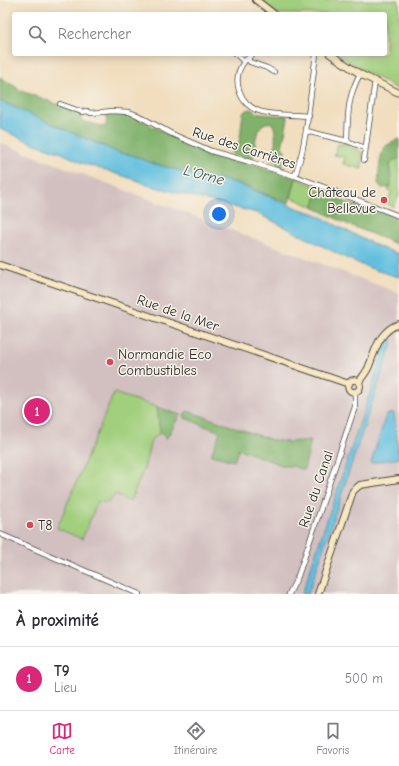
<!DOCTYPE html>
<html lang="fr">
<head>
<meta charset="utf-8">
<style>
	:root { --surface:#fff; --page:#f2f2f3; --text:#2b2b33; --muted:#7c7c81; --line:#e1e1e2; --accent:#db2777 }
	body { margin:0; font-family:"Comic Neue",sans-serif; background:var(--page); color:var(--text) }
	.you { position:absolute; left:219px; top:214px; width:14px; height:14px; margin:-10px; border:3px solid #fff; border-radius:50%; background:#1a73e8; box-shadow:0 0 0 6px #1a73e833 }
	.badge { display:grid; place-items:center; width:26px; height:26px; border-radius:50%; background:var(--accent); color:#fff; font-size:13px; font-weight:700 }
	.pin { position:absolute; translate:-50% -50%; border:2px solid #fff; box-shadow:0 1px 4px #0006 }
	.list { margin:0; padding:0; list-style:none }
	h2 { display:flex; justify-content:space-between; align-items:center; height:52px; margin:0; padding:0 16px; font-size:17px }
	h2 small { font-size:13px; font-weight:400; color:var(--muted) }
	.list li { display:grid; grid-template-columns:26px 1fr auto; gap:12px; align-items:center; box-sizing:border-box; height:64px; padding:0 16px; border-top:1px solid var(--line) }
	.list b { display:block; font-size:15px; white-space:nowrap }
	.list p { margin:0; font-size:13px; white-space:nowrap; color:var(--muted) }
	.list em { font-size:13px; font-style:normal; color:var(--muted) }
	.icon { flex:none; width:22px; height:22px; fill:none; stroke:currentColor; stroke-width:2; stroke-linecap:round; stroke-linejoin:round }
	.map { position:relative; flex:none; width:399px; height:594px; overflow:hidden }
	.search { position:absolute; background:var(--surface); box-shadow:0 2px 10px #0003; left:12px; right:12px; top:12px; height:44px; display:flex; align-items:center; gap:10px; box-sizing:border-box; padding:0 14px; border-radius:4px; color:var(--muted); font-size:15px }
	.sheet { height:116px; background:var(--surface) }
	nav { display:flex; justify-content:space-around; align-items:center; box-sizing:border-box; height:56px; border-top:1px solid var(--line); background:var(--surface); font-size:11px; color:var(--muted) }
	nav a { display:grid; justify-items:center; gap:2px }
	nav .on { color:var(--accent) }
	.map>svg:first-child { display:block }
	.industrial { fill:#d2bfc0 }
	.green { fill:#a1cf7d; stroke:#667d54 }
	.forest { fill:#80b26c; stroke:#566e4c }
	.water { fill:#60bfdf; stroke:#467585 }
	.lines { fill:none; stroke-linecap:round; stroke-linejoin:round }
	.street-casing { stroke:#494641; stroke-width:6 }
	.secondary-casing { stroke:#494641; stroke-width:8 }
	.street { stroke:#fff; stroke-width:4.5 }
	.secondary { stroke:#f7e8c3; stroke-width:6 }
	.poi-dot { fill:#d1495b; stroke:#f7f3e8; stroke-width:1.5 }
	.labels { text-anchor:middle; dominant-baseline:central; stroke-width:3; stroke-linejoin:round; paint-order:stroke }
	.street-label { font-size:14px; fill:#2b2b2b; stroke:#f7f3e8 }
	.poi-label { font-size:14px; fill:#2b2b2b; stroke:#f7f3e8; text-anchor:start }
	.water-label { font-size:15px; font-style:italic; fill:#3b5761; stroke:#f7f3e8 }
</style>
</head>
<body>
<div class="map">
<svg width="399" height="594" viewBox="0 0 399 594">
	<rect width="100%" height="100%" fill="#f7f3e8"/>
	<filter id="ink" filterUnits="userSpaceOnUse"><feTurbulence type="fractalNoise" baseFrequency=".025" numOctaves="2"/><feDisplacementMap in="SourceGraphic" scale="8" xChannelSelector="R" yChannelSelector="G"/><feConvolveMatrix kernelMatrix="1 2 1 2 8 2 1 2 1" color-interpolation-filters="sRGB"/></filter>
	<filter id="wash" filterUnits="userSpaceOnUse"><feTurbulence type="fractalNoise" baseFrequency=".012" numOctaves="4" result="noise"/><feDisplacementMap in="SourceGraphic" scale="16" xChannelSelector="R" yChannelSelector="G"/><feGaussianBlur stdDeviation="0.9" result="paint"/><feColorMatrix in="noise" values="0 0 0 0 0 0 0 0 0 0 0 0 0 0 0 0 0 1.4 0 .05"/><feComposite in="paint" operator="in"/></filter>
	<g filter="url(#wash)">
		<rect width="100%" height="100%" fill="#f1debf"/>
		<path class="industrial" d="M0,143l399,150v301h-399z"/>
		<path class="green" d="M260,0h139v90l-64,-36h50v-40h-107z
			M344,142l6,2v4l13,4 -1,17 -19,-5 2,-7 -11,-2 4,-11 6,1z
			M399,158v38l-6,11 -5,-3 3,-12 -4,-4c9,-5 -1,-18 5,-27z
			M296,178l21,9 2,4 -6,16 -22,-10z
			M114,393l43,14 3,26 -9,7 -7,29 -14,33 -15,-8 -7,9 -10,-2 -16,38 -25,-11z"/>
		<path class="forest" d="M0,77l22,14 59,22v8l25,6 1,-13 9,-1 15,2 35,18 52,23 28,6 50,16 -7,25 -53,-20 -62,-14 -20,-5 -22,-9 -13,-2 -119,-52z
			M250,109l10,5 27,2 1,3 -6,28 3,3 -3,17 -2,3 -3,-1 1,-6 -4,-2c0,-10 4,-30 -2,-38 -18,-4 -17,26 -19,38 -5,-1 -28,-4 -21,-13 4,-4 7,-4 8,-10l3,-26z
			M397,139h2v19l-7,3c-6,9 2,17 -2,26l-8,1 -4,-4c1,-10 1,-31 8,-38 4,-3 8,-3 11,-7z
			M319,191l41,17 1,-2 12,4 1,-3 25,11v27l-52,-21 -34,-17z
			M157,407l23,8 -14,24 -6,-6z
			M188,411l84,29 17,2 22,-2 -7,30 -12,-4h-8l-45,-17 -5,12 -23,-6 9,-23 -35,-14 -1,-4z"/>
		<path class="water" d="M0,101l119,52 13,2 22,9 20,5 62,14 61,25 19,6 25,14 41,20 17,6v23l-24,-7 -27,-11 -91,-46 -110,-28 -8,-4 -57,-18 -20,-10 -27,-9 -35,-15z
			M391,338l2,2 -73,219 -12,35h-6l69,-204 14,-46 3,-4z
			M394,413l5,45 -28,5 15,-48z"/>
	</g>
	<g filter="url(#ink)">
		<g class="lines">
			<defs>
				<path id="street" d="M236,54l8,8
					M253,54c-3,3 -7,5 -9,8 -13,17 -5,42 15,49 11,4 37,4 50,5
					M248,59l2,3 17,6 7,4
					M60,104l22,8 5,-1 4,2 22,-2 16,1 8,3 35,19 39,17 39,11 45,14 104,40
					M306,131l41,10c1,-27 0,-43 13,-67
					M347,141l18,7
					M364,160l11,-79
					M295,176l7,-24 4,-21 10,-77
					M0,534l139,60
					M289,594l9,-18 57,-169v-15"/>
				<path id="secondary" d="M256,0l18,14
					M330,54l30,20 39,19
					M0,265l349,119
					M348 386a6 6 0 1 1 12 0a6 6 0 1 1-12 0Z
					M359,382c3,-5 8,-10 10,-16 7,-17 10,-35 30,-42
					M318,594l35,-103 7,-6 39,-6"/>
			</defs>
			<use href="#street" class="street-casing"/>
			<use href="#secondary" class="secondary-casing"/>
			<use href="#street" class="street"/>
			<use href="#secondary" class="secondary"/>
		</g>
	</g>
	<g class="poi-dot">
		<circle cx="384" cy="200" r="4"/>
		<circle cx="110" cy="362" r="4"/>
		<circle cx="30" cy="525" r="4"/>
	</g>
	<g class="labels">
		<g class="street-label">
			<text transform="translate(244 148) rotate(18)">Rue des Carrières</text>
			<text transform="translate(178 313) rotate(19)">Rue de la Mer</text>
			<text transform="translate(316 489) rotate(-71)">Rue du Canal</text>
		</g>
		<g class="poi-label">
			<text x="376" y="192" text-anchor="end">Château de<tspan x="376" dy="16">Bellevue</tspan></text>
			<text x="118" y="354">Normandie Eco<tspan x="118" dy="16">Combustibles</tspan></text>
			<text x="38" y="525">T8</text>
		</g>
		<g class="water-label">
			<text transform="translate(204 175) rotate(15)">L'Orne</text>
		</g>
	</g>
</svg>
<div class="you"></div>
<div class="pin badge" style="left:37px;top:411px">1</div>
<div class="search"><svg class="icon" aria-label="search" viewBox="0 0 24 24"><circle cx="10" cy="10" r="6"/><path d="M15 15l6 6"/></svg>Rechercher</div>
</div>
<section class="sheet">
<h2>À proximité<small></small></h2>
<ul class="list">
<li><span class="badge">1</span><div><b>T9</b><p>Lieu</p></div><em>500 m</em></li>
</ul>
</section>
<nav>
<a class="on"><svg class="icon" aria-label="map" viewBox="0 0 24 24"><path d="M3 6l6-2 6 2 6-2v14l-6 2-6-2-6 2zM9 4v14M15 6v14"/></svg>Carte</a>
<a><svg class="icon" aria-label="directions" viewBox="0 0 24 24"><path d="M12 3l9 9-9 9-9-9zM9 14v-3h6M13 9l2 2-2 2"/></svg>Itinéraire</a>
<a><svg class="icon" aria-label="saved" viewBox="0 0 24 24"><path d="M7 4h10v16l-5-4-5 4z"/></svg>Favoris</a>
</nav>
</body>
</html>
